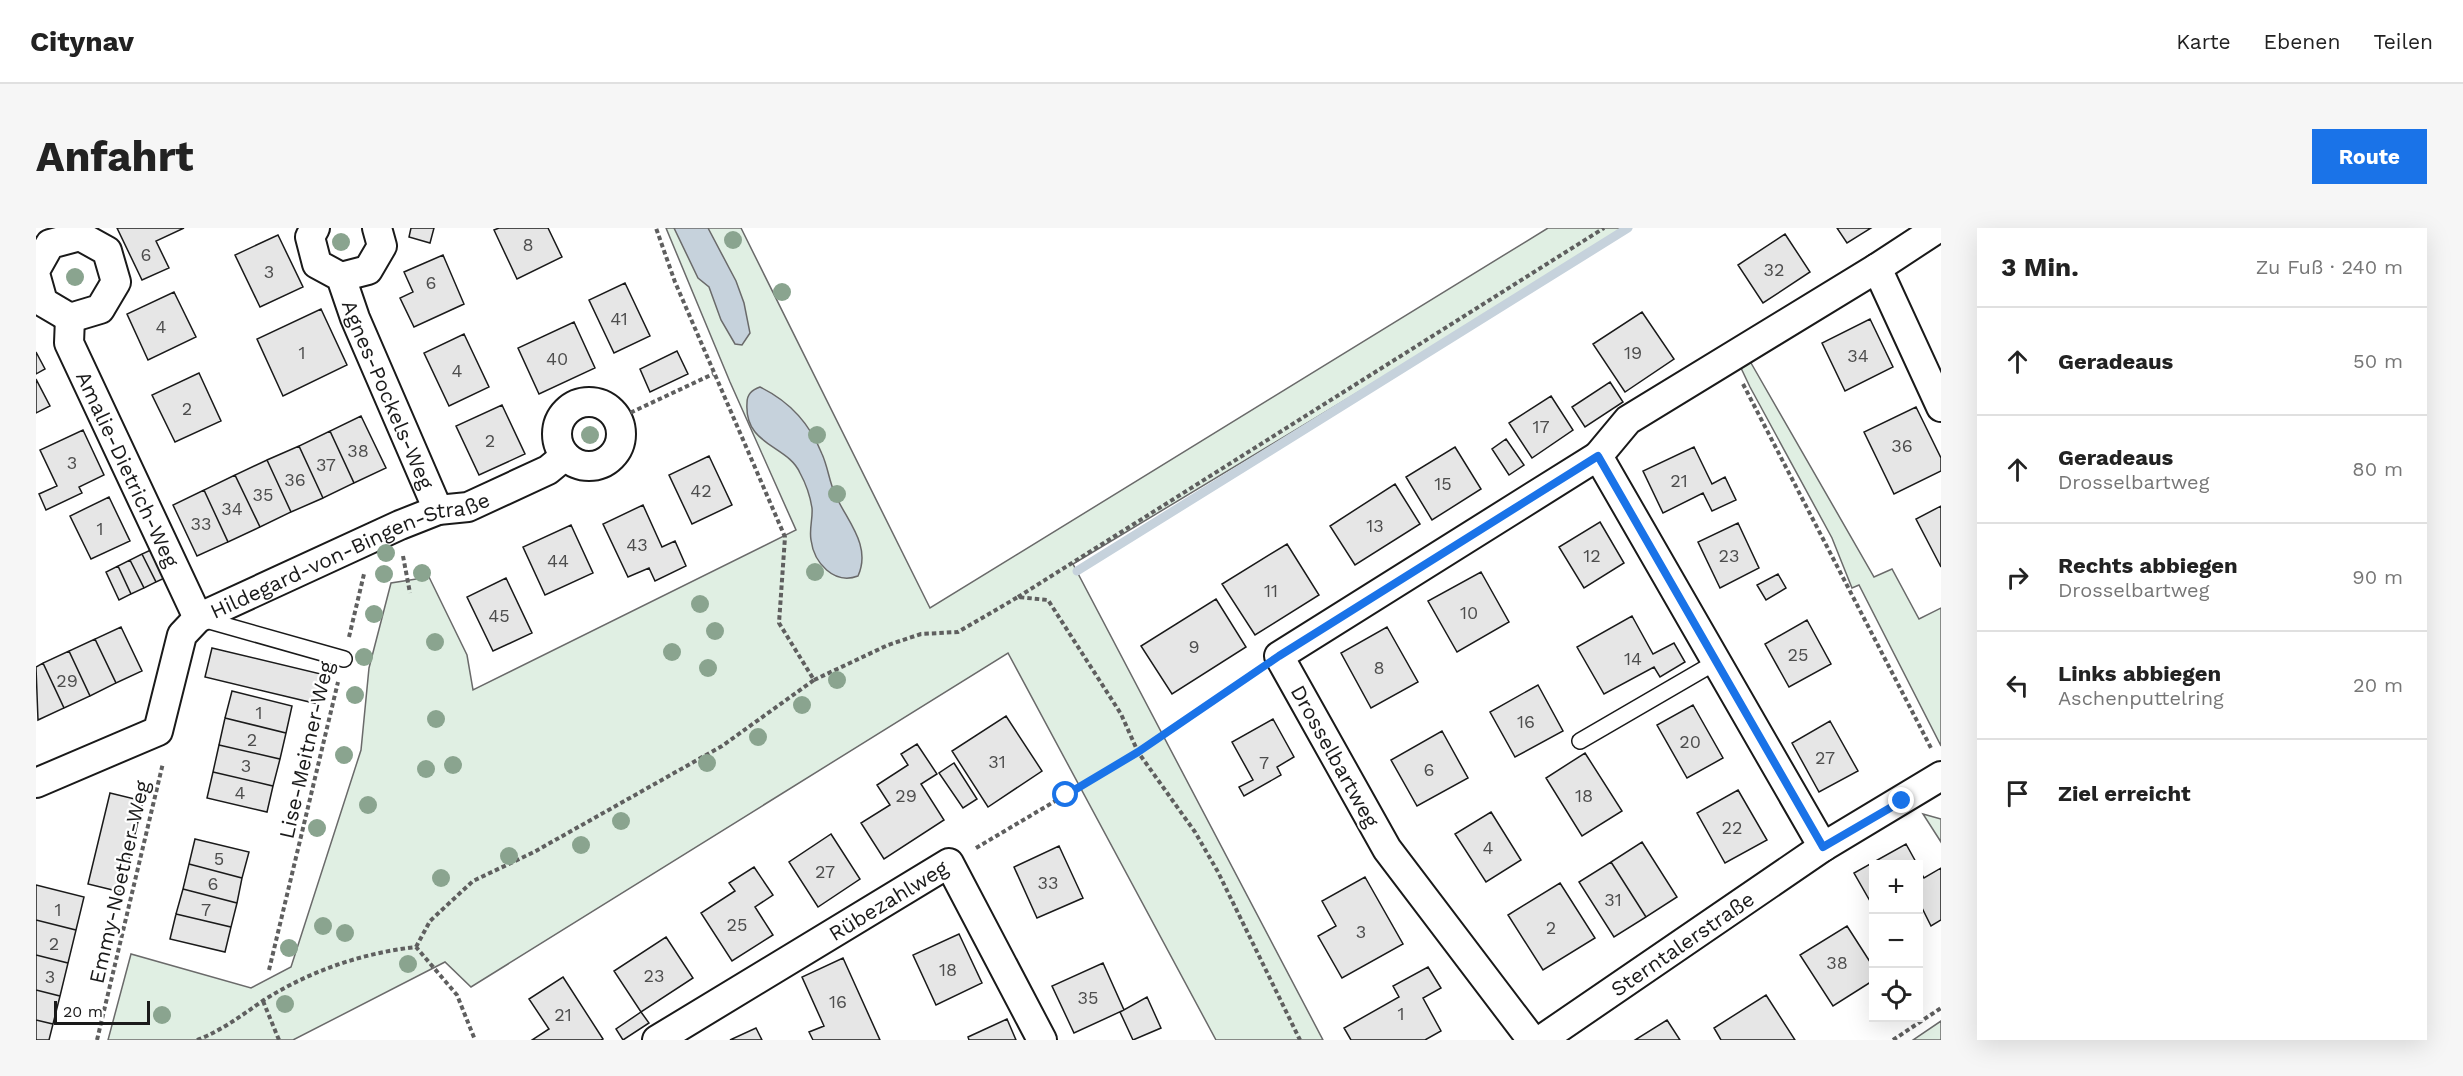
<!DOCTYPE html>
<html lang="de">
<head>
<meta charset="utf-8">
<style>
	:root { --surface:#fff; --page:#f6f6f6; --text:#222; --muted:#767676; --line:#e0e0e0; --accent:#1a73e8 }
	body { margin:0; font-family:"Work Sans",sans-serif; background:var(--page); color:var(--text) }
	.controls { position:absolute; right:18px; bottom:18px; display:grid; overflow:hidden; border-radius:0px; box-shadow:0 6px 24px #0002 }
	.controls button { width:54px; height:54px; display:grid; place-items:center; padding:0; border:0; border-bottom:2px solid var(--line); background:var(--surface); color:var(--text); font:30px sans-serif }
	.scale { position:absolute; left:18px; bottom:15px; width:96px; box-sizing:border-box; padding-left:6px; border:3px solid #1a1a1a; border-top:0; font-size:16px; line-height:21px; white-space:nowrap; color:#1a1a1a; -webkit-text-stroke:4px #fff; paint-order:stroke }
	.stop { position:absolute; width:18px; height:18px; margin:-14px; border:4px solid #1a73e8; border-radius:50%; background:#fff }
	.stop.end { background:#1a73e8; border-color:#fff; box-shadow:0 2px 6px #0008 }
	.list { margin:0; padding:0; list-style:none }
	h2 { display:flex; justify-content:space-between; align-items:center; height:78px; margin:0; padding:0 24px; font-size:26px }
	h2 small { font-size:20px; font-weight:400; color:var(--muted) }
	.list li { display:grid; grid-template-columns:39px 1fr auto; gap:18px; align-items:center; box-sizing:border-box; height:108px; padding:0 24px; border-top:2px solid var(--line) }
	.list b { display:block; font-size:22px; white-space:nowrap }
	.list p { margin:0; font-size:20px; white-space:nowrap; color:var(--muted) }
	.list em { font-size:20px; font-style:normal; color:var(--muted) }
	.icon { flex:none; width:33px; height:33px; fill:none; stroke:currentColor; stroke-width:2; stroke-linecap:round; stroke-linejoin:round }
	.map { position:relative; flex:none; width:1905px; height:812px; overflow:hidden; border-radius:0px }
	header { display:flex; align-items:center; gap:36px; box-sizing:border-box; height:84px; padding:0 30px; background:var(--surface); border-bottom:2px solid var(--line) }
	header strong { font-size:28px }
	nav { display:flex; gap:33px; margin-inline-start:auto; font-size:21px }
	.intro { display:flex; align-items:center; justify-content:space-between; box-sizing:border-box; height:144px; padding:0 36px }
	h1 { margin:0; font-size:42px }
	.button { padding:15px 27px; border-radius:0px; background:var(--accent); color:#fff; font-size:21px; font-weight:700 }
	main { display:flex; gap:36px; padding:0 36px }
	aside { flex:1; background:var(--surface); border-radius:0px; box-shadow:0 6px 24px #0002 }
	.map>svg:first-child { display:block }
	.green { fill:#e0efe3; stroke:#6a6a6a; stroke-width:1.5 }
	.water { fill:#c6d2dc; stroke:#6a6a6a; stroke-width:1.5 }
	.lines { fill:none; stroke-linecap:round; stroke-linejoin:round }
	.stream { stroke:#c6d2dc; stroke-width:9 }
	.building { fill:#e6e6e6; stroke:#1a1a1a; stroke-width:1.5 }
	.service-casing { stroke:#1a1a1a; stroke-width:18 }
	.minor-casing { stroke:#1a1a1a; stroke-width:32 }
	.path { stroke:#5f5f5f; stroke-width:4; stroke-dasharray:4.5 3; stroke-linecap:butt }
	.service { stroke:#fff; stroke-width:15 }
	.minor { stroke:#fff; stroke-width:28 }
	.tree { fill:#8aa48f }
	.route { stroke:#1a73e8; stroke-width:8 }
	.labels { text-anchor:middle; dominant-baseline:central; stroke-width:4.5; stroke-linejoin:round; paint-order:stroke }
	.number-label { font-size:18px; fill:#4d4d4d }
	.street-label { font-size:21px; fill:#1a1a1a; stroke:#fff }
</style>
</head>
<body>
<header>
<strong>Citynav</strong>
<nav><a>Karte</a><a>Ebenen</a><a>Teilen</a></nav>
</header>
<div class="intro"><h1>Anfahrt</h1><a class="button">Route</a></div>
<main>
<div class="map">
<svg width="1905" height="812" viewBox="0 0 1905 812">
	<rect width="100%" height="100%" fill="#fff"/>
	<path class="green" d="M630,0h75l189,380 618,-380h83l-558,336 250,476h-107l-208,-387 -537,334 -26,-25 -152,78h-185l23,-86 120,34 40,-21 70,-217 8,-82 22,-85 38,-6 38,78 6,35 323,-160 -66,-148z
		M1711,128l127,221 18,-8 27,50 22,-11v138l-82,-161 -7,3 -20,-50 -82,-151 -9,-19z
		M1887,586l18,5v23z
		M1905,793v19h-28z"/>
	<path class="water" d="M638,0h34l28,53 8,22 6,30 -8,12 -7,-1 -14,-24 -12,-33 -11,-9z
		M724,159c29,14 50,37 62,67 6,13 7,27 13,40 11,26 37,51 23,82 -24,9 -44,-13 -47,-36 -2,-11 2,-22 1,-32 -2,-13 -6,-24 -12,-35 -12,-28 -56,-27 -53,-70 0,-9 5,-13 13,-16z"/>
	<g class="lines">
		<path class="stream" d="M1041,343l551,-343"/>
	</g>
	<path class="building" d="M81,0h67l-28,13 13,27 -27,12z
		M375,0h23l-4,15 -21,-6z
		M463,0h49l14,29 -45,22 -23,-49z
		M1801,0h34l-24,15z
		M1749,6l25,38 -47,31 -25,-38z
		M242,7l25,52 -43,20 -25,-52z
		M407,27l21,49 -50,23 -14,-29 13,-6 -9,-20z
		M589,55l25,53 -36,17 -25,-53z
		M138,64l22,45 -48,23 -21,-46z
		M285,81l26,56 -64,31 -26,-57z
		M1606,84l32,47 -49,33 -32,-48z
		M1834,91l23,48 -48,24 -23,-48z
		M538,94l21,46 -56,26 -21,-46z
		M428,106l25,53 -40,19 -25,-53z
		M641,123l11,23 -38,18 -10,-23z
		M0,124l9,17 -9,5z
		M163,145l22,48 -46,21 -23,-47z
		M0,151l14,27 -14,7z
		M1574,154l13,20 -38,25 -13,-20z
		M1515,168l22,34 -41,28 -23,-35z
		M466,177l23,49 -46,21 -23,-49z
		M1880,179l25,51v13l-47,23 -30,-62z
		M325,188l25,52 -32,15 -24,-52z
		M47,202l21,45 -25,12 3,6 -36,17 -7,-16 18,-8 -17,-36z
		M294,203l24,52 -31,15 -24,-52z
		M1470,211l18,26 -15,10 -17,-26z
		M263,218l24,52 -32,14 -24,-52z
		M1419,219l26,42 -49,31 -26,-43z
		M1658,219l18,37 13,-7 11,23 -24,11 -9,-18 -40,20 -20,-42z
		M673,228l23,49 -40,19 -23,-49z
		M231,232l24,52 -31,15 -25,-52z
		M199,247l25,52 -32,15 -24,-52z
		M1359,256l25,40 -65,41 -25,-39z
		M168,262l24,52 -31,14 -24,-51z
		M73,269l21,44 -39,18 -21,-43z
		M607,277l19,42 13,-6 11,25 -31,15 -6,-13 -21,9 -25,-53z
		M1905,278v61l-25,-48z
		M1564,294l24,41 -40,25 -25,-41z
		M1702,295l21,45 -39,20 -22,-46z
		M535,297l22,48 -48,22 -22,-48z
		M1251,316l32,51 -64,40 -33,-51z
		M119,320l14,28 -13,6 -14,-28z
		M106,326l14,28 -12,6 -14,-28z
		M94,332l14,28 -13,6 -13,-28z
		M82,338l13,28 -12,6 -13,-28z
		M1445,344l28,50 -52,30 -29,-51z
		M1742,346l8,14 -20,12 -9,-15z
		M470,350l26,55 -39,18 -26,-54z
		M1180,371l30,48 -74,47 -31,-48z
		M1596,388l21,38 21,-11 11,19 -25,15 -6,-10 -50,27 -27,-47z
		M1771,392l24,44 -42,23 -24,-43z
		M85,399l21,44 -26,12 -21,-44z
		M1351,399l31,55 -47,26 -30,-55z
		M59,411l21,44 -26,13 -21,-45z
		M176,420l113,27 -7,29 -113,-27z
		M33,423l21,45 -26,12 -21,-45z
		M7,435l21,45 -26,12 -2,-53z
		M1502,457l25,46 -48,26 -25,-45z
		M196,463l60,15 -6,27 -61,-15z
		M1657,477l30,53 -36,20 -30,-53z
		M970,488l36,55 -54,36 -36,-56z
		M189,490l61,15 -6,26 -61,-14z
		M1237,491l21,38 -17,10 4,8 -37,21 -5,-9 14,-7 -21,-38z
		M1794,493l28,50 -39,21 -27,-49z
		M1406,503l26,47 -51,28 -26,-46z
		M881,516l20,30 -16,10 23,36 -60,39 -23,-36 29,-18 -13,-20 31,-20 -7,-11z
		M183,517l61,14 -7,27 -60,-14z
		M1549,525l37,58 -40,25 -36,-58z
		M918,535l23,36 -14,9 -24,-35z
		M177,544l60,14 -6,26 -60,-14z
		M1702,562l29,50 -42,23 -28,-50z
		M74,565l33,8 -22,91 -33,-8z
		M1455,584l30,48 -35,22 -31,-48z
		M795,606l29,45 -42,28 -29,-45z
		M159,611l54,13 -7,26 -53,-14z
		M1606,614l35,55 -31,20 -35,-55z
		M1870,616l11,20h-43v44l-20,-35z
		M1023,618l24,52 -46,20 -23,-51z
		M1575,634l35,55 -32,20 -35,-55z
		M153,636l53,14 -5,25 -54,-14z
		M718,639l19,28 -18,12 18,28 -41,26 -31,-48 34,-22 -6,-8z
		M1882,639l6,11 17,-10v52l-10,6 -10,-20 -3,1z
		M1329,649l38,67 -61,34 -24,-42 18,-10 -14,-25z
		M1524,655l35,55 -52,32 -35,-55z
		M0,657l48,12 -8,33 -40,-10z
		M147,661l54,14 -6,24 -55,-13z
		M140,686l55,13 -6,25 -55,-13z
		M0,692l40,10 -8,33 -32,-8z
		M1811,698l27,42v12l-41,26 -33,-51z
		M923,706l23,49 -46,22 -23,-50z
		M630,709l27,41 -52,34 -27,-41z
		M0,727l32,8 -8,33 -24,-6z
		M807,730l37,82h-67l-4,-8 15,-6 -22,-49z
		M1067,735l21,47 -50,23 -22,-47z
		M1392,739l13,21 -18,10 18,33 -16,9h-74l-7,-12 55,-31 -6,-11z
		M527,749l40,62 -2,1h-69l17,-11 -20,-30z
		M0,762l24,6 -7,28 -17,-4z
		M1730,767l29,45h-74l-7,-12z
		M1111,769l14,31 -28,12 -13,-28z
		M605,784l8,11 -26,17 -7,-11z
		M971,791l9,21h-47l-1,-3z
		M0,792l17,4 -4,16h-13z
		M1631,792l13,20h-45z
		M720,800l6,12h-32z"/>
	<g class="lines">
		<defs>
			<path id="service" d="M163,390l145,41
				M1544,513l136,-79"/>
			<g id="minor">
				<path id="s1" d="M279,0l-5,9 7,27 24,13 14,41 83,192"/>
				<path d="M1902,0l-61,40 64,139"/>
				<path d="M0,41l14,-25 30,-8 27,15 9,31 -16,27 -30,9 -27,-16 -7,-25"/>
				<path d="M305,49l27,-7 14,-24 -5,-18"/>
				<path id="s2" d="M34,90l-1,25 129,275"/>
				<circle cx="553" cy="206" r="32"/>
				<path d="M1562,228l30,-36 249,-152"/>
				<path id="s3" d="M0,555l122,-52 24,-96 16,-17 202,-93 38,-15 30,-3 80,-37 17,-14"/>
				<path id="s4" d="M621,812l292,-177 93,177"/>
				<path d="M1496,812l-145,-191 -108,-193 319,-200 225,391"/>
				<path id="s5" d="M1505,812l282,-193 118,-71"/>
			</g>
		</defs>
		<use href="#service" class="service-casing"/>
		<use href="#minor" class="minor-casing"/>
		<path class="path" d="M1707,156l188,364
			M581,191l96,-45
			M367,328l7,37
			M982,369l586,-369
			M313,409l15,-63
			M778,452l74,-35 33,-11 37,-2 60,-35 30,3 73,114 17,38 57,80 23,40 82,168
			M940,620l162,-96 116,-79
			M380,719l14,-26 43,-40 61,-29 188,-106 92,-66 -35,-57 6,-86 -110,-255 -19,-54
			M233,742l69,-288
			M227,773l16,39
			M61,812l66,-277
			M161,812c26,-10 45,-25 67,-40 46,-29 98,-47 152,-53l41,48 18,45
			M1857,812l48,-32"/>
		<use href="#service" class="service"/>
		<use href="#minor" class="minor"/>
	</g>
	<g class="tree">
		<circle cx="697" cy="12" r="9"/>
		<circle cx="305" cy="14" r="9"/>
		<circle cx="39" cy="49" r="9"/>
		<circle cx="746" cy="64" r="9"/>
		<circle cx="554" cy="207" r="9"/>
		<circle cx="781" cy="207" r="9"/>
		<circle cx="801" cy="266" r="9"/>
		<circle cx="350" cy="325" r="9"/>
		<circle cx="779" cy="344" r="9"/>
		<circle cx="386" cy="345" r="9"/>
		<circle cx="348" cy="346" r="9"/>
		<circle cx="664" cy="376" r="9"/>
		<circle cx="338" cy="386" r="9"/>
		<circle cx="679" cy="403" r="9"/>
		<circle cx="399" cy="414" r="9"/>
		<circle cx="636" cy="424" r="9"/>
		<circle cx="328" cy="429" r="9"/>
		<circle cx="672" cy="440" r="9"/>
		<circle cx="801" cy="452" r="9"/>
		<circle cx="319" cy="467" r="9"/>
		<circle cx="766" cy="477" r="9"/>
		<circle cx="400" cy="491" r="9"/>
		<circle cx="722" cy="509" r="9"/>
		<circle cx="308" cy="527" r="9"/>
		<circle cx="671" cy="535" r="9"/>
		<circle cx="417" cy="537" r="9"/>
		<circle cx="390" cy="541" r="9"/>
		<circle cx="332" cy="577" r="9"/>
		<circle cx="585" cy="593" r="9"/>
		<circle cx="281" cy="600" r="9"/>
		<circle cx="545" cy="617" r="9"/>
		<circle cx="473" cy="628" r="9"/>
		<circle cx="405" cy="650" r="9"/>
		<circle cx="287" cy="698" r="9"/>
		<circle cx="309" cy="705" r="9"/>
		<circle cx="253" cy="720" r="9"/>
		<circle cx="372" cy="736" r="9"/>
		<circle cx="249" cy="776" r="9"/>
		<circle cx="126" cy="787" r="9"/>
	</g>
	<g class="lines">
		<path class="route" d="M1030,567l72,-43 141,-96 319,-200 225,391 79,-46"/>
	</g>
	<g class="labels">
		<g class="number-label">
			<text x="492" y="16">8</text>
			<text x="110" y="26">6</text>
			<text x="1738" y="41">32</text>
			<text x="233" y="43">3</text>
			<text x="395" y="54">6</text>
			<text x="583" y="90">41</text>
			<text x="125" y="98">4</text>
			<text x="266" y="124">1</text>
			<text x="1597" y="124">19</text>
			<text x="1822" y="127">34</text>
			<text x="521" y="130">40</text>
			<text x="421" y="142">4</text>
			<text x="151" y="180">2</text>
			<text x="1505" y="198">17</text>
			<text x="454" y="212">2</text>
			<text x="1866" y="217">36</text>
			<text x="322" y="222">38</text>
			<text x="36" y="234">3</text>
			<text x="290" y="236">37</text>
			<text x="259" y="251">36</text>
			<text x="1643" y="252">21</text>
			<text x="1407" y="255">15</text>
			<text x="665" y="262">42</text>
			<text x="227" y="266">35</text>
			<text x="196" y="280">34</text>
			<text x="165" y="295">33</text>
			<text x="1339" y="297">13</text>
			<text x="64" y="300">1</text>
			<text x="601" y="316">43</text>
			<text x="1556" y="327">12</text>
			<text x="1693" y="327">23</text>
			<text x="522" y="332">44</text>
			<text x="1235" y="362">11</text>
			<text x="1433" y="384">10</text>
			<text x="463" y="387">45</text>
			<text x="1158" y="418">9</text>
			<text x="1762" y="426">25</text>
			<text x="1597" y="430">14</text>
			<text x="1343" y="439">8</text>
			<text x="31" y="452">29</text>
			<text x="223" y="484">1</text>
			<text x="1490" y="493">16</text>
			<text x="216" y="511">2</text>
			<text x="1654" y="513">20</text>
			<text x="1789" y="529">27</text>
			<text x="961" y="533">31</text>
			<text x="1228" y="534">7</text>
			<text x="210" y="537">3</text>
			<text x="1393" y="541">6</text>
			<text x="204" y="564">4</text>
			<text x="870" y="567">29</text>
			<text x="1548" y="567">18</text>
			<text x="1696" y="599">22</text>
			<text x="1452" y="619">4</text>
			<text x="183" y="630">5</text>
			<text x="789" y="643">27</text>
			<text x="1012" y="654">33</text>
			<text x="177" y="655">6</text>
			<text x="1577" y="671">31</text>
			<text x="22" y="681">1</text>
			<text x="170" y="681">7</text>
			<text x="701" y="696">25</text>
			<text x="1515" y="699">2</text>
			<text x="1325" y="703">3</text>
			<text x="18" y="715">2</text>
			<text x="1801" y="734">38</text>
			<text x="912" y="741">18</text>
			<text x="618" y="747">23</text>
			<text x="14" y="748">3</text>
			<text x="1052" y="769">35</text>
			<text x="802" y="773">16</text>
			<text x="1365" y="785">1</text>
			<text x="527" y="786">21</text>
		</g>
		<g class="street-label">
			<text stroke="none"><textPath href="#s1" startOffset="192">Agnes-Pockels-Weg</textPath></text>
			<text stroke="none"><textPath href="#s2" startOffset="164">Amalie-Dietrich-Weg</textPath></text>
			<text stroke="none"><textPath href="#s3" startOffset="420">Hildegard-von-Bingen-Straße</textPath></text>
			<text transform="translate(270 522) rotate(-77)">Lise-Meitner-Weg</text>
			<text transform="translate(1299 528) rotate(61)">Drosselbartweg</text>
			<text transform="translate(83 654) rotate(-77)">Emmy-Noether-Weg</text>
			<text stroke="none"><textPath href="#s4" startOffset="270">Rübezahlweg</textPath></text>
			<text stroke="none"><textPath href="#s5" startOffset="171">Sterntalerstraße</textPath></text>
		</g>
	</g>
</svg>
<div class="controls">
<button>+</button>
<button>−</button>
<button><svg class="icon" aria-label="locate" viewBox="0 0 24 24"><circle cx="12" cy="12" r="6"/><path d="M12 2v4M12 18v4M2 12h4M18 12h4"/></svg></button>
</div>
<div class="scale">20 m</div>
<div class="stop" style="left:1030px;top:567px"></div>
<div class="stop end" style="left:1866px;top:573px"></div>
</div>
<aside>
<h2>3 Min.<small>Zu Fuß · 240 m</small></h2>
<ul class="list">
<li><svg class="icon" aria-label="ahead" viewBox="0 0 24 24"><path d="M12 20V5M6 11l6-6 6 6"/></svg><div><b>Geradeaus</b></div><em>50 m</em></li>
<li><svg class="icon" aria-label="ahead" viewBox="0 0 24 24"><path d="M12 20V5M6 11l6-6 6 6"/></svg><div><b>Geradeaus</b><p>Drosselbartweg</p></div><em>80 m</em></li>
<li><svg class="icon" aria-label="right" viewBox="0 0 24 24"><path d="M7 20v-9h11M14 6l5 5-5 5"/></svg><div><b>Rechts abbiegen</b><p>Drosselbartweg</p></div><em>90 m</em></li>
<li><svg class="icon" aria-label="left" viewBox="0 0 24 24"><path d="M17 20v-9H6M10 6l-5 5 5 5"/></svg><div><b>Links abbiegen</b><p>Aschenputtelring</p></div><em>20 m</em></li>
<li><svg class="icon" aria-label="arrive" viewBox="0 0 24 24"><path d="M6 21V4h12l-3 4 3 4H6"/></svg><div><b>Ziel erreicht</b></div></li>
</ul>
</aside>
</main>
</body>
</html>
